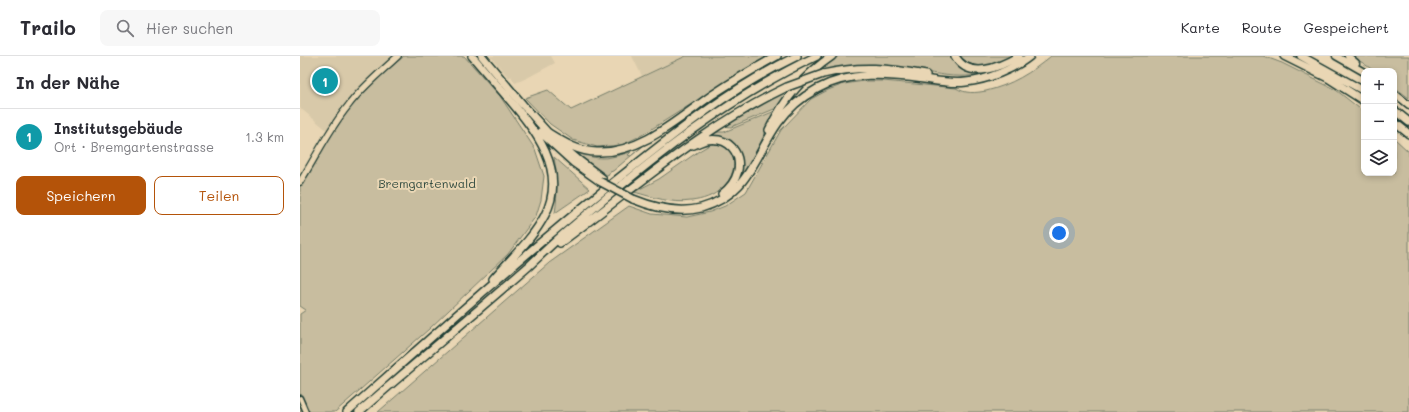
<!DOCTYPE html>
<html lang="de">
<head>
<meta charset="utf-8">
<style>
	:root { --surface:#fff; --page:#f7f7f7; --text:#2b2b33; --muted:#7c7c81; --line:#e1e1e2; --accent:#b45309 }
	body { margin:0; font-family:Mali,sans-serif; background:var(--page); color:var(--text) }
	.controls { position:absolute; right:12px; top:12px; display:grid; overflow:hidden; border-radius:8px; box-shadow:0 2px 6px #0003 }
	.controls button { width:36px; height:36px; display:grid; place-items:center; padding:0; border:0; border-bottom:1px solid var(--line); background:var(--surface); color:var(--text); font:20px sans-serif }
	.you { position:absolute; left:759px; top:177px; width:14px; height:14px; margin:-10px; border:3px solid #fff; border-radius:50%; background:#1a73e8; box-shadow:0 0 0 6px #1a73e833 }
	.badge { display:grid; place-items:center; width:26px; height:26px; border-radius:50%; background:var(--accent); color:#fff; font-size:13px; font-weight:700 }
	.pin { position:absolute; translate:-50% -50%; border:2px solid #fff; box-shadow:0 1px 4px #0006 }
	.list { margin:0; padding:0; list-style:none }
	h2 { display:flex; justify-content:space-between; align-items:center; height:52px; margin:0; padding:0 16px; font-size:17px }
	h2 small { font-size:13px; font-weight:400; color:var(--muted) }
	.list li { display:grid; grid-template-columns:26px 1fr auto; gap:12px; align-items:center; box-sizing:border-box; height:56px; padding:0 16px; border-top:1px solid var(--line) }
	.list b { display:block; font-size:15px; white-space:nowrap }
	.list p { margin:0; font-size:13px; white-space:nowrap; color:var(--muted) }
	.list em { font-size:13px; font-style:normal; color:var(--muted) }
	.actions { display:flex; gap:8px; padding:12px 16px }
	.actions a { flex:1; padding:9px 0; border:1px solid var(--accent); border-radius:8px; text-align:center; font-size:14px; color:var(--accent) }
	.actions .main { background:var(--accent); color:#fff }
	.icon { flex:none; width:22px; height:22px; fill:none; stroke:currentColor; stroke-width:2; stroke-linecap:round; stroke-linejoin:round }
	.map { position:relative; flex:none; width:1109px; height:356px; overflow:hidden }
	header { display:flex; align-items:center; gap:24px; box-sizing:border-box; height:56px; padding:0 20px; background:var(--surface); border-bottom:1px solid var(--line) }
	header strong { font-size:19px }
	nav { display:flex; gap:22px; margin-inline-start:auto; font-size:14px }
	.search { width:280px; height:36px; background:var(--page); display:flex; align-items:center; gap:10px; box-sizing:border-box; padding:0 14px; border-radius:8px; color:var(--muted); font-size:15px }
	main { display:flex }
	aside { flex:1; background:var(--surface) }
	.map>svg:first-child { display:block }
	.built { fill:#d8c9a9 }
	.green { fill:#c8bd9f; stroke:#747d6a }
	.lines { fill:none; stroke-linecap:round; stroke-linejoin:round }
	.street-casing { stroke:#1f3d34; stroke-width:7 }
	.secondary-casing { stroke:#1f3d34; stroke-width:8 }
	.primary-casing { stroke:#1f3d34; stroke-width:9 }
	.highway-casing { stroke:#1f3d34; stroke-width:10 }
	.street { stroke:#e9d6b4; stroke-width:4 }
	.secondary { stroke:#e9d6b4; stroke-width:5.5 }
	.primary { stroke:#e9d6b4; stroke-width:6 }
	.highway { stroke:#e9d6b4; stroke-width:7 }
	.highway-bridge-casing { stroke:#1f3d34; stroke-width:10; stroke-linecap:butt }
	.highway-bridge { stroke:#e9d6b4; stroke-width:7 }
	.labels { text-anchor:middle; dominant-baseline:central; stroke-width:4; stroke-linejoin:round; paint-order:stroke }
	.park-label { font-size:12px; fill:#304a3f; stroke:#e9d6b4 }
</style>
</head>
<body>
<header>
<strong>Trailo</strong>
<div class="search"><svg class="icon" aria-label="search" viewBox="0 0 24 24"><circle cx="10" cy="10" r="6"/><path d="M15 15l6 6"/></svg>Hier suchen</div>
<nav><a>Karte</a><a>Route</a><a>Gespeichert</a></nav>
</header>
<main>
<aside>
<h2>In der Nähe<small></small></h2>
<ul class="list">
<li><span class="badge" style="background:#0f9aa8">1</span><div><b>Institutsgebäude</b><p>Ort · Bremgartenstrasse</p></div><em>1.3 km</em></li>
</ul>
<div class="actions"><a class="main">Speichern</a><a>Teilen</a></div>
</aside>
<div class="map">
<svg width="1109" height="356" viewBox="0 0 1109 356">
	<rect width="100%" height="100%" fill="#e9d6b4"/>
	<filter id="ink" filterUnits="userSpaceOnUse"><feTurbulence type="fractalNoise" baseFrequency=".025" numOctaves="2"/><feDisplacementMap in="SourceGraphic" scale="8" xChannelSelector="R" yChannelSelector="G"/><feConvolveMatrix kernelMatrix="1 2 1 2 8 2 1 2 1" color-interpolation-filters="sRGB"/></filter>
	<g filter="url(#ink)">
		<path class="built" d="M0,0h92l-43,42 -22,32 -27,-22z
			M190,0h61l4,7 -28,15 -12,5 -4,-7 -2,2z
			M332,0h54l-44,20z"/>
		<path class="green" d="M104,0h60l36,40 35,53 9,27 -3,24 -5,16 -28,38 -79,75 -94,83h-35v-98l6,-4 -6,-4v-121l47,-75 33,-34z
			M386,0h82l-126,79 -20,10 -25,2 -24,-7 -23,-16 -25,-26 23,-8 23,20z
			M539,0h113l9,10 43,2c-45,17 -71,3 -116,-2 -24,-3 -49,0 -73,7z
			M660,0h53c-17,8 -40,17 -53,0z
			M751,0h212l19,7 54,27 28,22v61h30v-35l15,14v260h-1031l171,-149 80,-57 23,8 35,3 23,-5 15,-6 21,-14 35,-62 30,-31 17,-9 16,-6 20,-3h19l73,7c10,6 19,5 30,3 25,-6 45,-18 65,-35z
			M1051,0h58v42l-15,-11v-16h-20l-11,-8z
			M495,30l-16,21 -48,20 -8,-1 28,-17 28,-14 5,-4z
			M475,55l-26,57 -16,20 3,-37 -28,-14 7,-5h9z
			M411,88c3,1 7,0 10,1 20,7 14,32 1,43 -8,8 -20,12 -31,13 -19,3 -38,-4 -57,-9l25,-13 40,-28z
			M344,89l-31,26 -3,1 -2,4 -29,-21 1,-1c24,7 28,4 51,-2l-3,3 3,1z
			M254,101l36,32 -35,24c3,-19 2,-37 -1,-56z"/>
		<g class="lines">
			<defs>
				<path id="street" d="M0,342l6,14"/>
				<path id="secondary" d="M0,126c16,-25 29,-53 48,-76 14,-19 33,-34 50,-50"/>
				<path id="primary" d="M1036,0l28,16
					M1048,0l8,7
					M1094,37l15,12"/>
				<path id="highway" d="M172,0c12,14 24,28 36,42 27,32 60,72 37,117 -13,25 -34,43 -52,64
					M182,0l41,49 27,30
					M655,0c14,25 45,11 64,0
					M984,0l44,22 36,23
					M1001,0l63,35
					M523,18c37,-9 66,-6 103,1
					M1094,54l15,12
					M1094,66l15,12
					M469,74c15,-31 35,-55 63,-74
					M240,76l34,31 24,17
					M247,76c16,10 31,20 50,20 43,2 82,-34 115,-57 21,-14 43,-27 65,-39
					M257,86l20,17 25,19
					M394,89c37,-21 63,22 28,49
					M333,143c22,9 45,15 68,9 47,-13 53,-51 77,-85 10,-14 24,-26 39,-34 33,-18 70,-15 107,-10 13,2 28,5 42,3 21,-2 48,-13 64,-26
					M260,187c74,-54 143,-116 227,-156
					M47,356c88,-78 176,-157 268,-231 58,-46 115,-93 182,-125
					M59,356c56,-49 114,-97 170,-146 15,-14 29,-28 45,-41 75,-64 153,-127 243,-169"/>
			</defs>
			<use href="#street" class="street-casing"/>
			<use href="#secondary" class="secondary-casing"/>
			<use href="#primary" class="primary-casing"/>
			<use href="#highway" class="highway-casing"/>
			<use href="#street" class="street"/>
			<use href="#secondary" class="secondary"/>
			<use href="#primary" class="primary"/>
			<use href="#highway" class="highway"/>
			<defs>
				<path id="highway-bridge" d="M487,31l36,-13
					M299,125l34,18"/>
			</defs>
			<use href="#highway-bridge" class="highway-bridge-casing"/>
			<use href="#highway-bridge" class="highway-bridge"/>
		</g>
	</g>
	<g class="labels">
		<g class="park-label">
			<text x="127" y="127">Bremgartenwald</text>
		</g>
	</g>
</svg>
<div class="controls">
<button>+</button>
<button>−</button>
<button><svg class="icon" aria-label="layers" viewBox="0 0 24 24"><path d="M12 4l9 5-9 5-9-5zM3 14l9 5 9-5"/></svg></button>
</div>
<div class="you"></div>
<div class="pin badge" style="left:25px;top:25px;background:#0f9aa8">1</div>
</div>
</main>
</body>
</html>
